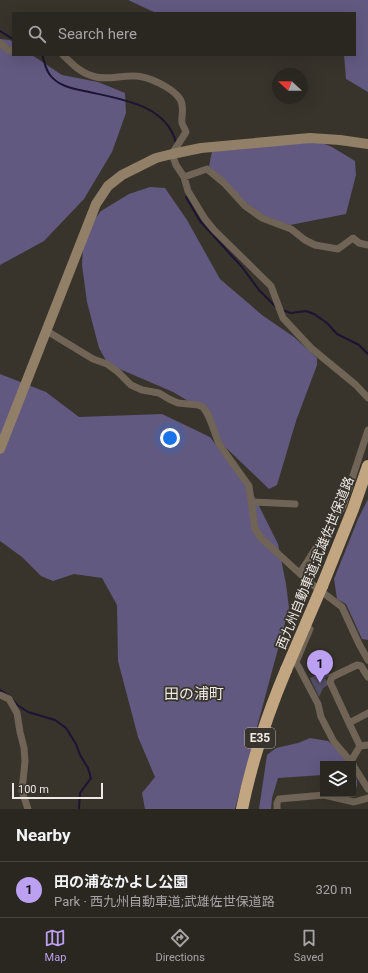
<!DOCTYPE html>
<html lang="en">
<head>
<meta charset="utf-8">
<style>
	:root { --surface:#2a2620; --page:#36322d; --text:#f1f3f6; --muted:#a5a5a5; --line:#46433e; --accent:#bca0f2 }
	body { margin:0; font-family:Roboto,"Noto Sans JP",sans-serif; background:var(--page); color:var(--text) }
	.controls { position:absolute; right:12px; bottom:12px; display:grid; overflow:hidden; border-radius:0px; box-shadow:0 4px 16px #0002 }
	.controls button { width:36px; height:36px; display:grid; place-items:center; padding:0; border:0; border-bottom:1px solid var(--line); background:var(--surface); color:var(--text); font:20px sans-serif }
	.compass { position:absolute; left:272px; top:68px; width:36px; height:36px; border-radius:50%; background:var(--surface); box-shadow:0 4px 16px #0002; rotate:292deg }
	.scale { position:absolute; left:12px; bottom:10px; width:91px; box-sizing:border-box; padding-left:4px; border:2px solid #ede9e4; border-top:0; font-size:11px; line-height:14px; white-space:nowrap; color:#ede9e4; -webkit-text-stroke:3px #38332b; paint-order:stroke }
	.you { position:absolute; left:170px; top:438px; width:14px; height:14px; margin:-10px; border:3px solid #fff; border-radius:50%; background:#1a73e8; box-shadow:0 0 0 6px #1a73e833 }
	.badge { display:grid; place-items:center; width:26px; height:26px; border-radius:50%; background:var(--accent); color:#111; font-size:13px; font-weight:700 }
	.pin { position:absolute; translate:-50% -33px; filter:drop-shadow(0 1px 2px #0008) }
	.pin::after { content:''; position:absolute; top:21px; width:14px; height:12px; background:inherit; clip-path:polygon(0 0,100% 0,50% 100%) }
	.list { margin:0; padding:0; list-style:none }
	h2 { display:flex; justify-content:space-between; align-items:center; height:52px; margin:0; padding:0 16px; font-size:17px }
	h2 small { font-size:13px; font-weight:400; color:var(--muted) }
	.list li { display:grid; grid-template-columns:26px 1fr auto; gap:12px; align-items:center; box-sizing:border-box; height:56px; padding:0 16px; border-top:1px solid var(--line) }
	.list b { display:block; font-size:15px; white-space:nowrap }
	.list p { margin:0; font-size:13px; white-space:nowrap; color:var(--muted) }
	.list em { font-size:13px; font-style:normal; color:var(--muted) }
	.icon { flex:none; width:22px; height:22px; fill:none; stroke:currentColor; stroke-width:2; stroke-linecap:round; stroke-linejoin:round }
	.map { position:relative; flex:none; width:368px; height:809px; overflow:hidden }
	.search { position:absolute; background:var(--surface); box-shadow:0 4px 16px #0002; left:12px; right:12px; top:12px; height:44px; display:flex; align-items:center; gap:10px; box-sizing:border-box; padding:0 14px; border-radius:0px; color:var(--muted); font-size:15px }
	.sheet { height:108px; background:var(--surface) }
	nav { display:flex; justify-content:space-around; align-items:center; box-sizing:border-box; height:56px; border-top:1px solid var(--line); background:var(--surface); font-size:11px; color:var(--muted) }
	nav a { display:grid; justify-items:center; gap:2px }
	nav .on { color:var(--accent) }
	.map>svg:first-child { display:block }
	.green { fill:#534e66 }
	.forest { fill:#61597f }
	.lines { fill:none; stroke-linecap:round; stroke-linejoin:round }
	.stream { stroke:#1d1433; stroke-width:2 }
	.street { stroke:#706456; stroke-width:7 }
	.secondary { stroke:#917f67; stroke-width:10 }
	.highway { stroke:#c1a681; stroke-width:12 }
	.highway-bridge { stroke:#c1a681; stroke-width:12 }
	.labels { text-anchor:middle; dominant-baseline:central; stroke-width:3.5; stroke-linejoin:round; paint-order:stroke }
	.shield { fill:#38332b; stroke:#b7b2ac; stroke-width:1 }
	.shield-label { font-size:12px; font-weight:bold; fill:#ede9e4 }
	.street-label { font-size:13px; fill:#ede9e4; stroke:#38332b }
	.quarter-label { font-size:15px; fill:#ede9e4; stroke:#38332b }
</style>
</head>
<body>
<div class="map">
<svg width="368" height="809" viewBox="0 0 368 809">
	<rect width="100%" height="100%" fill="#38332b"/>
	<path class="green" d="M327,670l3,5 -5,3 3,7 -5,3 -4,9 -9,-19z"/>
	<path class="forest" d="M128,0h240v92l-22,-13 -2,-24h11v-42h-199z
		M0,39l10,1 3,2v13h19l30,20 36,7 27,11 1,20 -14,39 -28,47 -40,42 -44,24z
		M300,134l32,13 23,14 1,14 -10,39 -56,11 -16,-5 -13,-4 -47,-42 -5,-8 3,-15z
		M150,187l15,1 22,32 33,59 42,36 32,22 23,21v7l-21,56 -19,64 -8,4 -53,-51 -16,-30 -27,-16 -65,-28 -9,-16 -12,-46 -5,-37 1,-19 3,-16 15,-19 28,-17z
		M0,374l46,18 33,25 83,-3 48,23 44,59 24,48 8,40 3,24 -54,201h-90l-3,-16 13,-16 -17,-40 -20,-76 -1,-56 -15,-27 -28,-4 -21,7 -12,-5 -19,-19 -22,-16z
		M368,499v141l-6,-1 -16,-35 -9,-5 -3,-20 24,-60z
		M310,738l18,3 14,13 6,10h-25v11l-45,3 -6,20 -1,11h-12l8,-54 9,-7 22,-5z
		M353,772c6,8 5,12 1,22l-1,-1z"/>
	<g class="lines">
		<path class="stream" d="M0,31l13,8
			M42,55c3,7 3,14 8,20 9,12 25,14 39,17 32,7 78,13 87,51
			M186,197l14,24 42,46 17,23 17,17
			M282,310l9,3 15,-2 8,3 13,9 10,11 22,11 9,9
			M0,690l9,6
			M12,699l5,6 11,7 27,8 11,8 10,16 4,11 8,13 3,10 -11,15 -1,16"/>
		<path class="street" d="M0,43l8,7 5,1
			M63,55c10,10 19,19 33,22 13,3 26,-2 39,-1 13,0 38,12 45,23 5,8 1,16 2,24 1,3 3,6 4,9l-14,22 4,11 8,12 4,14 17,28 9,11 57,56 12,32 28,30 45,37 12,13
			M184,177l23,-8 17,14 21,23 17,12 29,11 14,11 10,5 23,4 15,-11 6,5 9,2
			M47,331l46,28 14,5 11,8 13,13 11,5 17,3 10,6 9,4 20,2 5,2 5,7 11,30 30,42 6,43 6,9 48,44 33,25 17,37 9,16
			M252,502l43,2
			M300,573l43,-67 25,-76
			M310,629l-14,33 22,42 3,13 13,25 19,22
			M368,677l-7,-11 -4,-1 -25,12 -2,5 19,41 19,-10
			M0,695l9,4 8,14 3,19 4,16 1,13 -3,30 6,18
			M349,723l11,23
			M351,761l9,-15 8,-1
			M353,765l15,24
			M277,809v-6l2,-4 45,-4 30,7 14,-4"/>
		<path class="secondary" d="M0,449l96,-245 12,-18 14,-11 34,-17 16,-4 29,-6 109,-10 30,2 28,4"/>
		<path class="highway" d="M322,586l31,-77 15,-43
			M242,809c10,-48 25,-94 44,-139"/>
		<path class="highway-bridge" d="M286,670l36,-84"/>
	</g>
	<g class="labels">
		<rect class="shield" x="245" y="728" width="30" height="20" rx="3"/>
		<g class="shield-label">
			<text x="260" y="738">E35</text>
		</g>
		<g class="street-label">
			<text transform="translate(315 563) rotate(-68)">西九州自動車道;武雄佐世保道路</text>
		</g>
		<g class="quarter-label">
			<text x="194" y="694">田の浦町</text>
		</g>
	</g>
</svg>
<div class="controls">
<button><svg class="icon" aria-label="layers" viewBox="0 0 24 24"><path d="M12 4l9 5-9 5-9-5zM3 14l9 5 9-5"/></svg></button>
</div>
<svg class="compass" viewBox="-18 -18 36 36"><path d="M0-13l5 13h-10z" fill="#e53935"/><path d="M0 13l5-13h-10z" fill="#a5a5a5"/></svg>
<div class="scale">100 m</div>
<div class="you"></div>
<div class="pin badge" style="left:320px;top:683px">1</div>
<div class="search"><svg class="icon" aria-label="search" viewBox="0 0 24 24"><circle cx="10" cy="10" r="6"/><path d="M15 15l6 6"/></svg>Search here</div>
</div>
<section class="sheet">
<h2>Nearby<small></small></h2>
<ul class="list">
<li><span class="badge">1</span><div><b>田の浦なかよし公園</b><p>Park · 西九州自動車道;武雄佐世保道路</p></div><em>320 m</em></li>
</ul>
</section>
<nav>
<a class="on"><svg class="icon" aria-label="map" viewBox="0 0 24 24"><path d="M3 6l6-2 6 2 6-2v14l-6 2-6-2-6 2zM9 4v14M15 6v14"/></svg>Map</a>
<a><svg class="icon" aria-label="directions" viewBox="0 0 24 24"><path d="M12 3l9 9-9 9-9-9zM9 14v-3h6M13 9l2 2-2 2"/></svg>Directions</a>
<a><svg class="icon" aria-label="saved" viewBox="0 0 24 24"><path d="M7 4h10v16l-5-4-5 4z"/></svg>Saved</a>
</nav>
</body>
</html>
